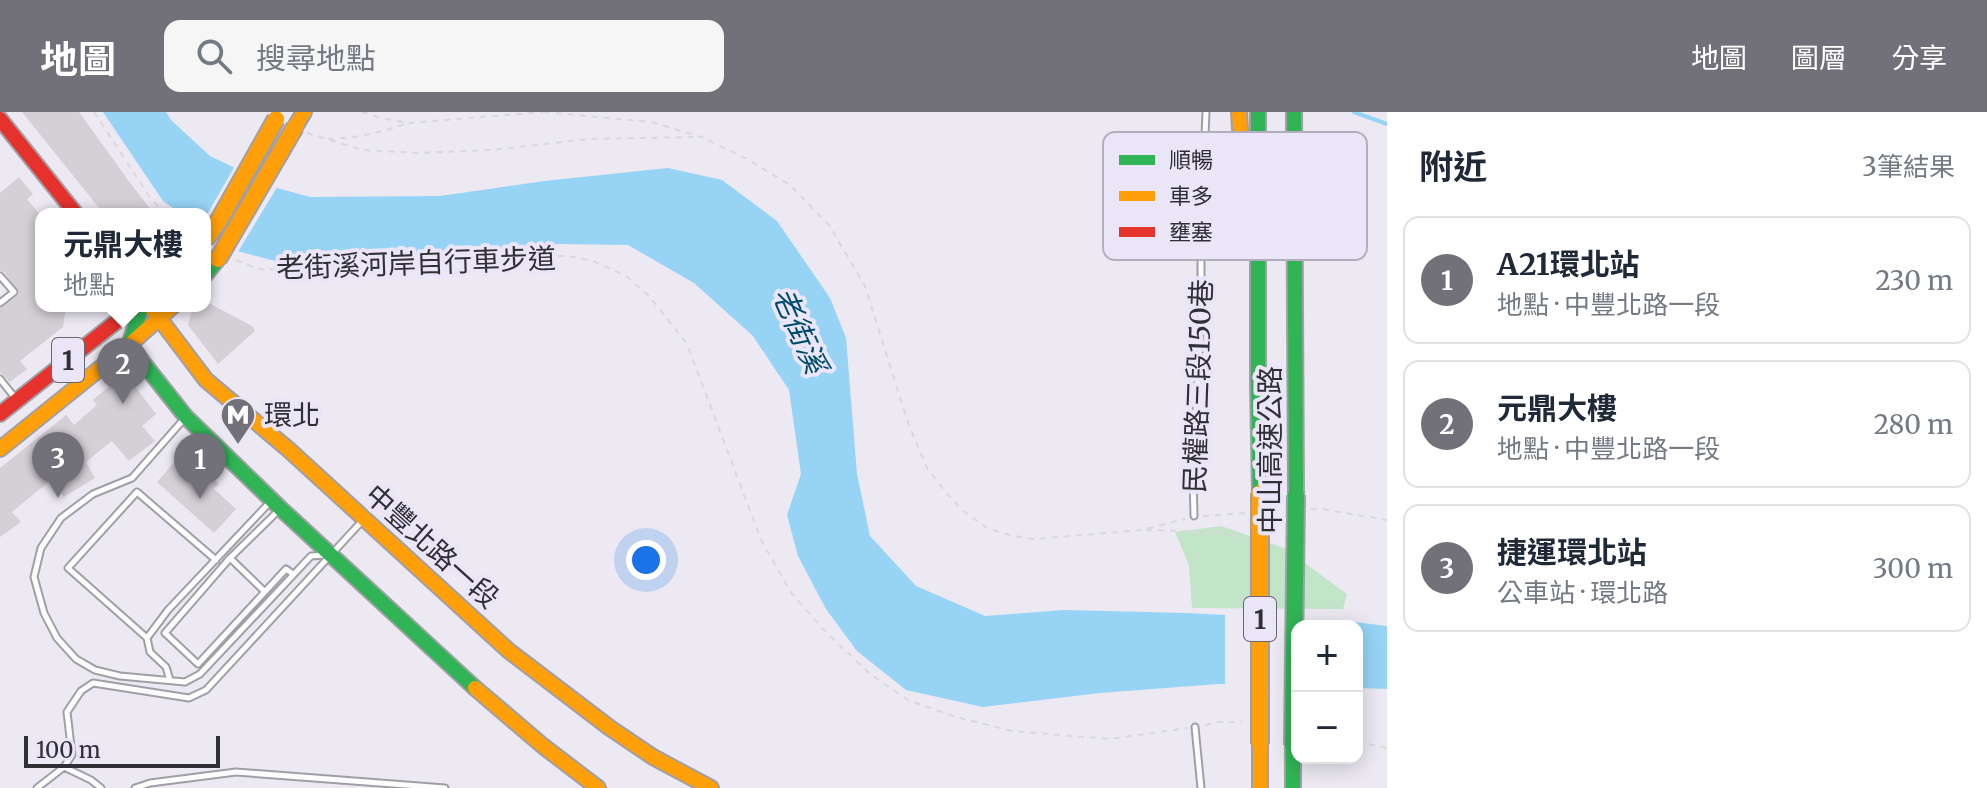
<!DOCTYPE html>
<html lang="zh-TW">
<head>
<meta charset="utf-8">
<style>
	:root { --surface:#fff; --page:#f6f6f7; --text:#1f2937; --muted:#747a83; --line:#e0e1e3; --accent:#727078 }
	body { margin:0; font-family:Merriweather,"Noto Sans TC",serif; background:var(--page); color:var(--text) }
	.controls { position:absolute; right:24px; bottom:24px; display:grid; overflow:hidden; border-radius:16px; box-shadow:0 4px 20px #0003 }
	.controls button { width:72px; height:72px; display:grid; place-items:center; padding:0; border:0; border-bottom:2px solid var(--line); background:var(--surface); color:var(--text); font:40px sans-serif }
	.scale { position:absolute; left:24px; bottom:20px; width:196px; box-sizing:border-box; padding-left:8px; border:4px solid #312f36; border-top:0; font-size:22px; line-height:28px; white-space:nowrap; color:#312f36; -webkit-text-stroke:6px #eae5f7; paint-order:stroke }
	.you { position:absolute; left:646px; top:448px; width:28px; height:28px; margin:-20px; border:6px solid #fff; border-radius:50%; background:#1a73e8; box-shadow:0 0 0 12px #1a73e833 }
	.badge { display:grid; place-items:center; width:52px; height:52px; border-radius:50%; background:var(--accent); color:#fff; font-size:26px; font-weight:700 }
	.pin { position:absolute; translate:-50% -66px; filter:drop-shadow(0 2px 4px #0008) }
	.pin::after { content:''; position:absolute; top:42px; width:28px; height:24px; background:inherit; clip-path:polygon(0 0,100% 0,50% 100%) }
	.popup { position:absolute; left:35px; top:96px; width:176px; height:104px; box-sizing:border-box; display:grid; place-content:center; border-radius:16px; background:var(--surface); filter:drop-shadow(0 2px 6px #0005); font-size:26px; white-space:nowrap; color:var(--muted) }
	.popup b { font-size:30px; color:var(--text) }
	.popup::after { content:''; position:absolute; left:50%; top:100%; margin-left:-16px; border:16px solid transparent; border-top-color:var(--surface) }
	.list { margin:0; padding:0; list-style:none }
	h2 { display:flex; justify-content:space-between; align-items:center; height:104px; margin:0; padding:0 32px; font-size:34px }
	h2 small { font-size:26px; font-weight:400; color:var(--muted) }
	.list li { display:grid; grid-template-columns:52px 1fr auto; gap:24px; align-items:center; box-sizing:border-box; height:128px; margin:0 16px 16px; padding:0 16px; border:2px solid var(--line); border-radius:16px }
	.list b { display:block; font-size:30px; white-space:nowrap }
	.list p { margin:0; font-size:26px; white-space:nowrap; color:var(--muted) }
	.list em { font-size:26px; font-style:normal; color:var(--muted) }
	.icon { flex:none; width:44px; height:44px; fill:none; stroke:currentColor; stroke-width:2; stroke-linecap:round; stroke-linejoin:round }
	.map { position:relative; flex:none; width:1387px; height:676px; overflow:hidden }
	header { display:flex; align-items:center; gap:48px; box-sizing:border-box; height:112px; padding:0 40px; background:var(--accent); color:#fff }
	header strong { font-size:38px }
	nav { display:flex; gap:44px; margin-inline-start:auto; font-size:28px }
	.search { width:560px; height:72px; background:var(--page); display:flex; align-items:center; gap:20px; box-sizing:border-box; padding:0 28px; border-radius:16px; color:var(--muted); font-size:30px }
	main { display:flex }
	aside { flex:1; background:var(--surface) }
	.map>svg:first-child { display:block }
	.green { fill:#c2e4c8 }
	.water { fill:#96d3f4 }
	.pier { fill:#ece9f3 }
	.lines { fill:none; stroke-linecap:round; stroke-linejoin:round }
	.stream { stroke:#96d3f4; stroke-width:4 }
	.building { fill:#d5d0d6 }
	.lane-casing { stroke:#a19fa6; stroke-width:9 }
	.fast-casing { stroke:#a19fa6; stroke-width:18 }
	.slow-casing { stroke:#a19fa6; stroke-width:18 }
	.jam-casing { stroke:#a19fa6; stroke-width:18 }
	.path { stroke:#d9d8db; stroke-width:2; stroke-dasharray:6 6; stroke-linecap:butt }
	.lane { stroke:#fcfcfd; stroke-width:5 }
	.fast { stroke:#30b455; stroke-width:14 }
	.slow { stroke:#ff9f0a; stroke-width:14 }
	.jam { stroke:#e5322d; stroke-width:14 }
	.fast-bridge-casing { stroke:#a19fa6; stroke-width:20; stroke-linecap:butt }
	.slow-bridge-casing { stroke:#a19fa6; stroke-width:20; stroke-linecap:butt }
	.fast-bridge { stroke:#30b455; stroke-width:16 }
	.slow-bridge { stroke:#ff9f0a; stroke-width:16 }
	.labels { text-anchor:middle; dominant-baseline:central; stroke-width:8; stroke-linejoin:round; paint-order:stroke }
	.shield { fill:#eae5f7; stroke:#686670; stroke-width:2 }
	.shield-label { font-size:26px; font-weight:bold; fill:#312f36 }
	.street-label { font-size:28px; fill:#312f36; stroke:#eae5f7 }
	.poi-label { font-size:28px; fill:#312f36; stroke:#eae5f7; text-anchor:start }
	.water-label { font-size:30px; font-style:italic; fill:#004d6b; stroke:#eae5f7 }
	.key { fill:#eae5f7; stroke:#b2aebd; stroke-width:2 }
	.key-label { font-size:22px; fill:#312f36 }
</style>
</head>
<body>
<header>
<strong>地圖</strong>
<div class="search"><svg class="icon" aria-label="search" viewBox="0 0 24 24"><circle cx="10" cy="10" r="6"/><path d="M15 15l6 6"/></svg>搜尋地點</div>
<nav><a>地圖</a><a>圖層</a><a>分享</a></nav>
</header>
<main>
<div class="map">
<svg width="1387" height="676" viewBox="0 0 1387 676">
	<rect width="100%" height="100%" fill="#ece9f3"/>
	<path class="green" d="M1221,414l63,22 63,46 -4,15 -151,-1 -3,-43 -14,-33z"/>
	<path class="water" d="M103,0h63l5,8 39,36 67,32 33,9 130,-1 104,-15 124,-13 54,12 55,41 53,77 16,40 11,136 13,62 46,50 69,30 79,-6 122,3 160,8 41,5v63l-30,-1v-62h-60v60l-79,-2 -118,9 -117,14 -77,-17 -49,-39 -31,-42 -28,-53 -11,-41 14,-41 -12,-84 -36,-54 -59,-53 -66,-38 -69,-1 -276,19 -46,-12 -32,-21v-16h-23l-19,-13z"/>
	<path class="pier" d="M236,52l43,20 -43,71 -31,-20v-17z
		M1225,499l97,5v10h-25v64l-72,-2z"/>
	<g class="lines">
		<path class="stream" d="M1354,0l33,12"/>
	</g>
	<path class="building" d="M22,0h57l49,68 26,34h-50z
		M19,65l14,17 -6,5 14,17v63l-5,5 5,6v16h25l-3,21 -43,34 7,8 -17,13 -10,-10v-64l17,-12 2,-4 -15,-20 -4,-1v-78z
		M205,189l47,25 3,5 -37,33 -30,-39 3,-12 7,-7h7z
		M123,267l7,1 26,34 -14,12 13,15 -26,20 -17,-20 -26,21 9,16 -31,19 -12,-18 -40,33 9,10 -21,15v-69l66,-53 8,10 23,-20 -4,-5 20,-17 3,3z
		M178,346l8,7 5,-6 28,25 -5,5 22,20 -22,24 -57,-51z"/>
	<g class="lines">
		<defs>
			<path id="lane" d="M0,164l14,16 -14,11
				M0,267l16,20
				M184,307l-52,59 -39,16 -32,24 -20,30 -7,29 10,36 13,25 19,21 19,11 25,6 65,6 15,-8 111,-118 14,-1
				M279,398l-49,48 -65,75 33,31 88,-95 7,5
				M1194,404l-1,-40 8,-166v-83l5,-115
				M230,446l34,33
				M147,526l-79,-70 69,-76 79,68
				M170,568l-4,-13 -16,-15 -3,-14 21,-28 103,-109
				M1195,615l6,61
				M64,655l27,13 10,8
				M37,676l27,-21 8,-12 -5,-43 14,-21 12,-8 96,15 17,-8 157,-170
				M135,676l15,-5 86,-11 209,16"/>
			<path id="fast" d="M1258,0v272l2,109
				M1294,0l2,383
				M205,163l13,-16
				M142,194l-13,39 57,72 94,91 195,180
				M1293,633v43"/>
			<path id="slow" d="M1239,0l8,130
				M295,15l9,-15
				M150,194l56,74 82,69 221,202 101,77 43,29 58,31
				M0,337l129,-104 44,-39
				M475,576l68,58 55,42
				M1260,632v44"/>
			<path id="jam" d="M0,7l76,95
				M0,302l136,-108"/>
		</defs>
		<use href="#lane" class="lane-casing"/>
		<use href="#fast" class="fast-casing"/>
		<use href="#slow" class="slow-casing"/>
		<use href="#jam" class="jam-casing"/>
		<path class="path" d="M94,0l57,87 15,15
			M362,0l19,6 27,5 135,-11
			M544,0l107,10 50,15 46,22 43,26 39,40 36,61 43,137 19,45 17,22 18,20 25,18 22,7 24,4 108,-9 44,-11
			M307,21l56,17 57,3 71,-3 98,-11 108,-2
			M328,27c28,-1 53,-6 79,-16
			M236,148l22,9 42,1 162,-11 106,-3 25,5 33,15 24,21 37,47 74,196 31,54 33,37 45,43 38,26 48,17 56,14 98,8 77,-11
			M1311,397h11l65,11
			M1203,404l42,-3
			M1146,418l72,2 25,6
			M1205,613l14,-3h23
			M1357,630l30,6"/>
		<use href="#lane" class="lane"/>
		<use href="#fast" class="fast"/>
		<use href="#slow" class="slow"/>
		<use href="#jam" class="jam"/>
		<defs>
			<path id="fast-bridge" d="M1293,633l3,-250"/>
			<path id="slow-bridge" d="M205,128l13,-18 58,-103
				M218,147l77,-132
				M1260,381v251"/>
		</defs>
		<use href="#fast-bridge" class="fast-bridge-casing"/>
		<use href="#slow-bridge" class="slow-bridge-casing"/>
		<use href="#fast-bridge" class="fast-bridge"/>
		<use href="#slow-bridge" class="slow-bridge"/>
	</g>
	<defs>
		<symbol id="metro-pin" viewBox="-11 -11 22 30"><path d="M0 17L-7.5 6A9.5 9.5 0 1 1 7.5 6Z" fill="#727078" stroke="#eae5f7"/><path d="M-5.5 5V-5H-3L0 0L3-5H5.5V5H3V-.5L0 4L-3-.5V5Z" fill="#fff"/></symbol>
	</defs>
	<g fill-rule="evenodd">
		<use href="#metro-pin" x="218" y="283" width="40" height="54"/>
	</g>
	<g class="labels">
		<g class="shield">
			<rect x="52" y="226" width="32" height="44" rx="6"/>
			<rect x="1244" y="485" width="32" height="44" rx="6"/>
		</g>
		<g class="shield-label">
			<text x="68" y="248">1</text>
			<text x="1260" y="507">1</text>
		</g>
		<g class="street-label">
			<text transform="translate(416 151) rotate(-2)">老街溪河岸自行車步道</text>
			<text transform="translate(1198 274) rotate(-88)">民權路三段150巷</text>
			<text transform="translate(1270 338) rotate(-90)">中山高速公路</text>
			<text transform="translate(432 434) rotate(42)">中豐北路一段</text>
		</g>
		<g class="poi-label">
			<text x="264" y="303">環北</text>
		</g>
		<g class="water-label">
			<text transform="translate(800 218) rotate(66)">老街溪</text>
		</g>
	</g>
	<rect x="1103" y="20" width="264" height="128" rx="12" class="key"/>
	<rect x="1119" y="43" width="36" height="10" fill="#30b455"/>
	<rect x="1119" y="79" width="36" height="10" fill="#ff9f0a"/>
	<rect x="1119" y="115" width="36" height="10" fill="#e5322d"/>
	<g class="key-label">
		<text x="1169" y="56">順暢</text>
		<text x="1169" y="92">車多</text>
		<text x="1169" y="128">壅塞</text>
	</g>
</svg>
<div class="controls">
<button>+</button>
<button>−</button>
</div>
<div class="scale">100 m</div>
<div class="you"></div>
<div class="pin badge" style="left:200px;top:387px">1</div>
<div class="pin badge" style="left:123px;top:292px">2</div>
<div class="popup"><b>元鼎大樓</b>地點</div>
<div class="pin badge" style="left:58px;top:386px">3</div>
</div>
<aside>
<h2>附近<small>3筆結果</small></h2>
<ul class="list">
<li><span class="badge">1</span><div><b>A21環北站</b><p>地點 · 中豐北路一段</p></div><em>230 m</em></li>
<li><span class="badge">2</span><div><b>元鼎大樓</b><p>地點 · 中豐北路一段</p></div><em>280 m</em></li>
<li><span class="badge">3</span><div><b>捷運環北站</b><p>公車站 · 環北路</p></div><em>300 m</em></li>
</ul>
</aside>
</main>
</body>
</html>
